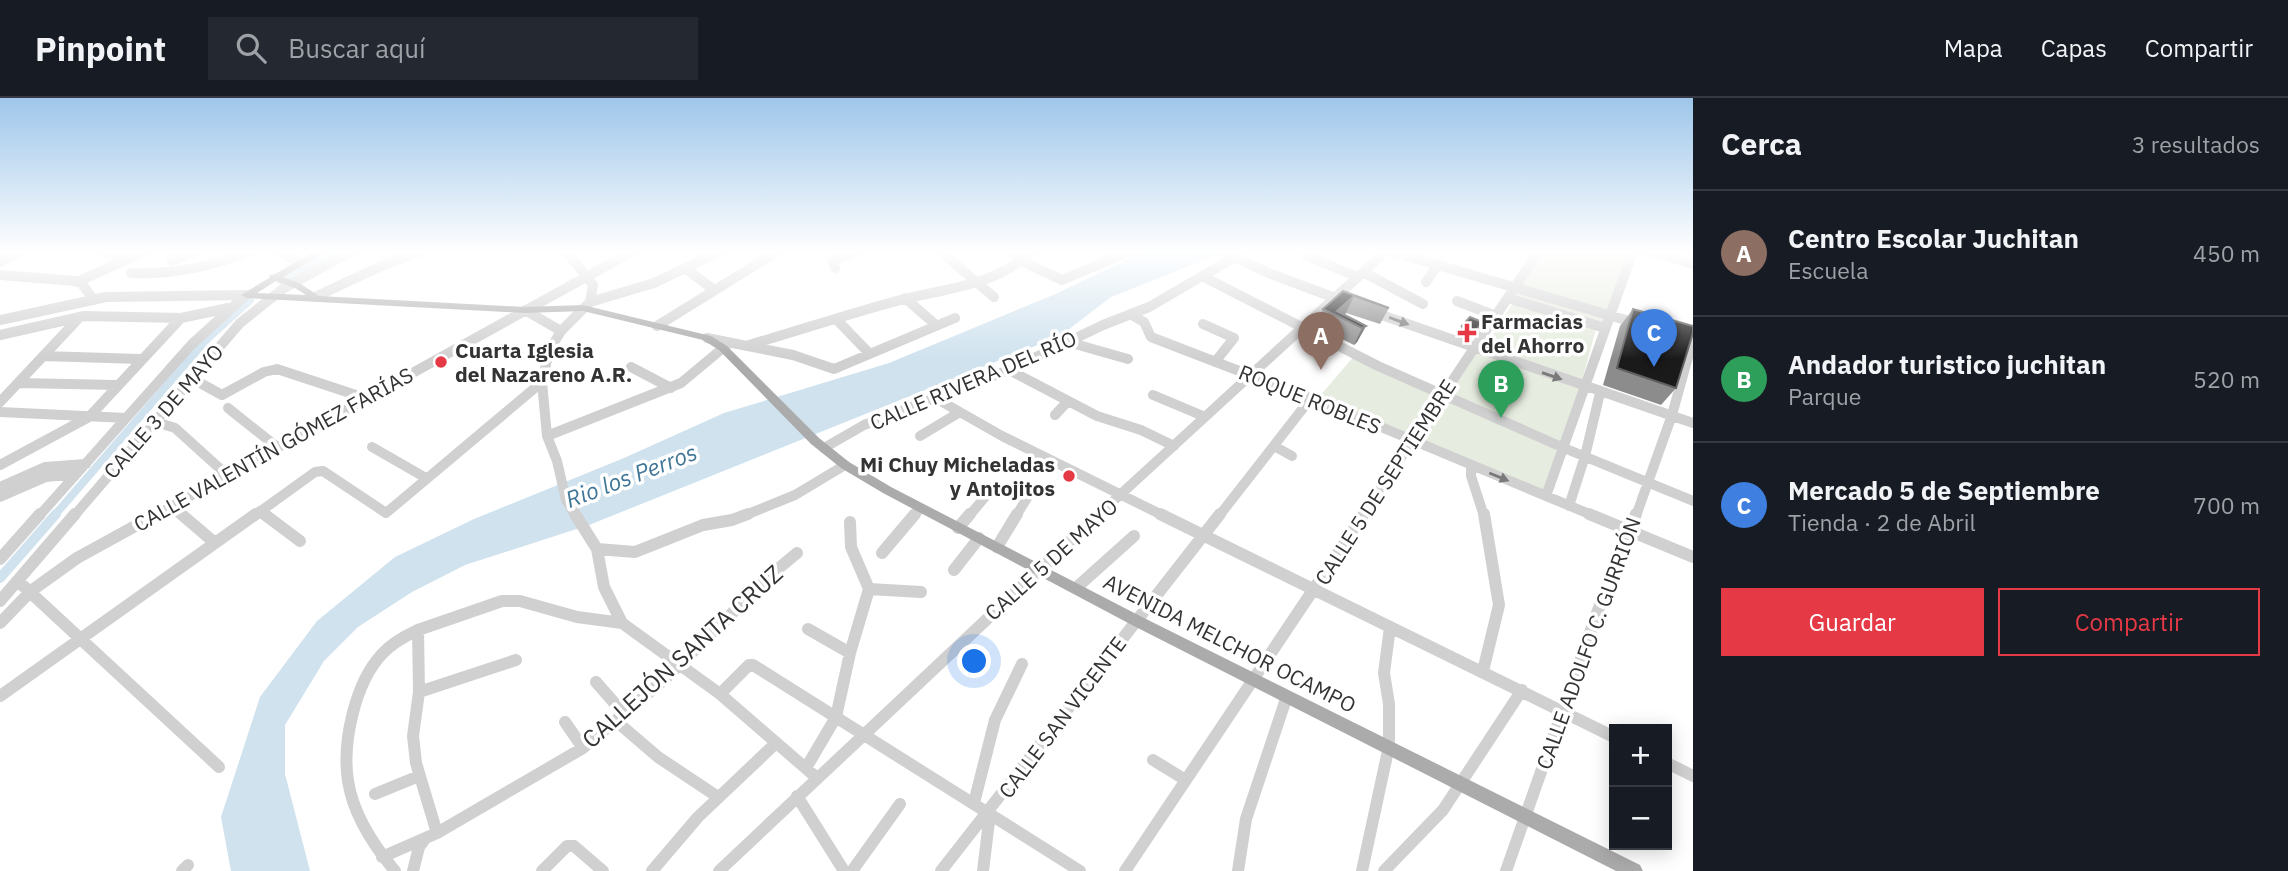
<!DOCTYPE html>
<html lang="es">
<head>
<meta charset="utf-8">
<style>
	:root { --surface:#171b24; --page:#242831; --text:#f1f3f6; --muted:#9ea1a6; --line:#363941; --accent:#e63946 }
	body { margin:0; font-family:"IBM Plex Sans",sans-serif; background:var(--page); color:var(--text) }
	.controls { position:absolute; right:21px; bottom:21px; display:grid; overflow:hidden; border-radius:0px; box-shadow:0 4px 18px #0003 }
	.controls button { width:63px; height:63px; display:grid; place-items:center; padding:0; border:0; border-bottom:2px solid var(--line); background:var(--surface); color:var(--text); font:35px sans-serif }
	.you { position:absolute; left:975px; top:564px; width:24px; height:24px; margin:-18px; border:5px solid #fff; border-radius:50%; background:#1a73e8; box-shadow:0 0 0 10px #1a73e833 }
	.badge { display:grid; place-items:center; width:46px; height:46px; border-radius:50%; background:var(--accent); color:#fff; font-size:23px; font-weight:700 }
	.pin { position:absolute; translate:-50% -58px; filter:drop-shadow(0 2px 4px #0008) }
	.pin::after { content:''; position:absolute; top:37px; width:24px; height:21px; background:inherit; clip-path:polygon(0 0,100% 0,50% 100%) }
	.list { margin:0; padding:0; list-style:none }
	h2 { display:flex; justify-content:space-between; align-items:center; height:91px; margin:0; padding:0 28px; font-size:30px }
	h2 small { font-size:23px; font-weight:400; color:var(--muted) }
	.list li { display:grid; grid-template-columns:46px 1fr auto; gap:21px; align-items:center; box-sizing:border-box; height:126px; padding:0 28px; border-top:2px solid var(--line) }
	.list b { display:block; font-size:26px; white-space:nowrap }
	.list p { margin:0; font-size:23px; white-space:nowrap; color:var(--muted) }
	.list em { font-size:23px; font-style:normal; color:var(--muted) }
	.actions { display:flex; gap:14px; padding:21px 28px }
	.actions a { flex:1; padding:16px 0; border:2px solid var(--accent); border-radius:0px; text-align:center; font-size:24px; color:var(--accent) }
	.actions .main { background:var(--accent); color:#fff }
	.icon { flex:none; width:38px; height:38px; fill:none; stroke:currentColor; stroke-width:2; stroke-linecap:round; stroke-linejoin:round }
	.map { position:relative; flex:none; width:1693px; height:773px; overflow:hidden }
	header { display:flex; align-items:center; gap:42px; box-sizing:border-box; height:98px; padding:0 35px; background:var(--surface); border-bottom:2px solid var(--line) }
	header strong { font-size:33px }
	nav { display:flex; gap:38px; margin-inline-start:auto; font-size:24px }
	.search { width:490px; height:63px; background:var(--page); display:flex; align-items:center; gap:18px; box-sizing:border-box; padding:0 24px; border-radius:0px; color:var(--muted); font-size:26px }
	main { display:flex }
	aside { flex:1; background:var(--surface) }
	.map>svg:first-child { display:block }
	.green { fill:#e6ecdf }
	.water { fill:#cfe2ee }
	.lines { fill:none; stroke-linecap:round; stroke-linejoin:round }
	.canal-far1 { stroke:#cfe2ee; stroke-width:8 }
	.canal { stroke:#cfe2ee; stroke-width:10 }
	.minor-far1 { stroke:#d0d0d0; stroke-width:10 }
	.minor { stroke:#d0d0d0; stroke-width:12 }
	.major { fill:#ababab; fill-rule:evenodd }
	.wall { fill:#8c8c8c }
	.shaded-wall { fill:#5f5f5f }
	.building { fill:#1a1a1a; stroke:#5f5f5f; stroke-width:2 }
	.oneway { fill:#7a7a7a }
	.poi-dot { fill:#e63946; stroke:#fff; stroke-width:2.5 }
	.labels { text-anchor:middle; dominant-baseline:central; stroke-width:7; stroke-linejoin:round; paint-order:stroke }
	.poi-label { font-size:21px; font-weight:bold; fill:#333; stroke:#fff; text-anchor:start }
	.street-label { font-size:21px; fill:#333; stroke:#fff }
	.water-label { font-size:23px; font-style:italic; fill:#3f7597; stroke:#fff }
	.near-street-label { font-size:24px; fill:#333; stroke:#fff }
</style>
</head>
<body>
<header>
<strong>Pinpoint</strong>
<div class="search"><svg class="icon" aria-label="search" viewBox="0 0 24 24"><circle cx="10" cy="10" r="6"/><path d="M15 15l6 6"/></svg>Buscar aquí</div>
<nav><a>Mapa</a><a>Capas</a><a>Compartir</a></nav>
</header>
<main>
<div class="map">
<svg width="1693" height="773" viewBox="0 0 1693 773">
	<rect width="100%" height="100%" fill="#fff"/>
	<path class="green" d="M1539,153h94l-28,77 -97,-30z
		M1513,205l83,26 -15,55 -97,-35z
		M1474,251l110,38 -38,109 -227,-99 36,-42 86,39z"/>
	<path class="water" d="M1146,153h81l-116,46 -51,39 -471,189 -124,40 -53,27 -54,35 -34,34 -39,64v49l25,97h-79l-10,-54 39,-120 57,-76 78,-64 79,-38 150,-61 100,-45 165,-50 164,-68z"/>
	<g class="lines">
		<path class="canal-far1" d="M280,182l58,-29
			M54,418l154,-178 42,-38"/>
		<path class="canal" d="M0,480l56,-64"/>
		<path class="minor-far1" d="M104,153l22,9
			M278,153l22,11
			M566,153l27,34 -3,17 -29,29 -12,20 -7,31 5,54 10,25 9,39 10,16
			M1010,153l18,13 34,16 69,-29
			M1221,153l50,23 67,25
			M1311,153l-4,5 51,21
			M1390,153l246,72
			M1649,153l44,13
			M946,158l48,41
			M172,163l23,-10
			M0,164l21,-11
			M685,170l29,22
			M835,170l-2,-7 24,-10
			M1363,174l60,32
			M131,175c43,2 80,-7 120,-22
			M0,177l75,6 6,2 13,17
			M1204,179l174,89 186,82 129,53
			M77,184l68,-31
			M1426,184l12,-18
			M315,199l66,-31 41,-15
			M905,200l31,27
			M1508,200l97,30
			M1457,203l39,15
			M590,204l64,-19 66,-32
			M525,212l36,21
			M1373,214l320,111
			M1130,216l14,8 7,15 187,72 256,107
			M836,221l32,33
			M0,222l106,-23 140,-2
			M1203,226l31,14 -19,24
			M657,228l121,-75
			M0,237l84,-19 97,2 47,-10
			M707,240l86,17 41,14 121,-51
			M1068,244l60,17
			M749,247c48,-14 96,-30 144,-43 50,-14 100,-14 139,-51
			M43,258l97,3
			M631,269l40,21
			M1009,272l88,46 44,14 33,16
			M191,280l31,17 42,-23 13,-3 88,29
			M20,285l96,2
			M1153,297l50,21
			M937,301l65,37 162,80
			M0,304l77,-82
			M228,310l49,39
			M0,314l126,6
			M1055,317l13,-14
			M153,323l22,7 52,47
			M547,338l134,-53 48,-40
			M920,338l40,-24
			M1274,348l18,10
			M372,349l54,31
			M824,350l40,-23 145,-55 94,-45 46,-18 86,-50
			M0,367l89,-48 92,-99
			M1471,368v10l13,40
			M0,389l45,-20 41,-3
			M1546,398l87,-245
			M0,399l46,-20 30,-3
			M172,408l11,10
			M1569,408l16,-50 15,-63
			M260,413l6,5
			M39,418l153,-172 54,-49
			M74,418l166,-193 44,-35 68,-37
			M154,418l479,-265
			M254,418l61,-44 8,-1 63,42 156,-131
			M743,418l52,-21 50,-30
			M914,418l6,-8
			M969,418l21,-25
			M1016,418l16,-26
			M1097,418l289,-265
			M1219,418l92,-118
			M1362,418l177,-265
			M1636,418l36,-101 21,-76"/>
		<path class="minor" d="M181,416l34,29
			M264,416l36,27
			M575,416l22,35 7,38 18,36 98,71 97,84
			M1160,416l454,223
			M1589,416l104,43
			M958,430l12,-14
			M997,449l20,-33
			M597,451l38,3 68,-27 29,-5 16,-6
			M882,455l33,-39
			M0,461l40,-45
			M954,472l25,-32
			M18,483l201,186
			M1076,490l58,-52
			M869,491l52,3
			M0,503l75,-87
			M0,525l31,-32 46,-33 80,-44
			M808,531l42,24
			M1483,573l16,-66 -15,-91
			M596,584l28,32
			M419,594l97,-32
			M720,596l29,-29h4l327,206
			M0,598l256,-182
			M616,623l42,36 60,40
			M565,624l18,26
			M1153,662l31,19
			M1667,665l26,13
			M806,670l30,-51 14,-64 19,-64 -18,-42 -1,-25
			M375,696l44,-18
			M797,698l47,75
			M974,705l21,-83 27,-56
			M437,735l-21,-70 -3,-27 6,-44 -1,-62 84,-29h18l57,16 45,6
			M382,759l55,-24 146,-85 82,-69 108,-106 24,-20
			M182,773l6,-6
			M395,773c-21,-25 -42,-57 -47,-90 -6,-39 7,-98 34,-127 10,-11 23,-18 36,-24
			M413,773l6,-24 6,-8
			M542,773l25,-25h7l29,25
			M652,773l46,-54 78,-74
			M719,773l380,-357
			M852,773l48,-67
			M941,773l279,-357
			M983,773l7,-58
			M1125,773l239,-357
			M1238,773l8,-52 41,-123
			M1362,773l27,-125v-42l-5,-31 6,-46
			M1384,773l59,-61 79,-120
			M1506,773l91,-258 39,-99"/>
		<path class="major" d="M315,153h12l-44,26 18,7 18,12 206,11 58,-2 128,31 16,10 92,92 30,24 42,25 249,129 500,249 3,6h-27l-486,-247 -247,-131 -42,-25 -30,-24 -92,-94 -16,-10 -120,-29 -58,2 -279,-15 -5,-3 28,-17 1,-3 5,-1zM276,183l19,7 11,7 -49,-2z"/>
	</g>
	<path class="wall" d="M1343,193l46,17 -9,16 -34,-11 -2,2 22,11 -9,16 -3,3 -38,-19 7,-17z
		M1633,211l43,79 -15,17 -58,-20 17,-59z
		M1462,228l15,4 -7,10 -13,-5z"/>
	<path class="shaded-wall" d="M1354,198l-8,17 -5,5 -4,-7z
		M1366,228l-9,16 -3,3 8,-17z"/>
	<path class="building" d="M1343,193l46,17 -35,-12 -17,15 29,15 -4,2 -39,-19z
		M1633,211l60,17v7l-17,55 -59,-20z
		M1470,219l12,5 -7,10 -13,-6z"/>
	<defs><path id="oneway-solid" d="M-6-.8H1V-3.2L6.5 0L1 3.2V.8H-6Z" transform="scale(1.75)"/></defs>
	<g class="oneway">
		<use href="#oneway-solid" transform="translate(1399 223) rotate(20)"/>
		<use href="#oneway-solid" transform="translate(1552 278) rotate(19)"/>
		<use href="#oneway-solid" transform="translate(1499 379) rotate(22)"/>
	</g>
	<linearGradient id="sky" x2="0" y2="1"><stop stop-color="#9ec6ea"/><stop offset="0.59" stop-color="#fff"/><stop offset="1" stop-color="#fff" stop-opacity="0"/></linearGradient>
	<rect width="1693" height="261" fill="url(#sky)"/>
	<g class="poi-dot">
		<path d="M1463.5 224.5h7v7h7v7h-7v7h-7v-7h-7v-7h7z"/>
		<circle cx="441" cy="264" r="7"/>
		<circle cx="1069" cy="378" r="7"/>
	</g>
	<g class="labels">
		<g class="poi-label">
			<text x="1481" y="223">Farmacias<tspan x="1481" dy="24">del Ahorro</tspan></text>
			<text x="455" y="252">Cuarta Iglesia<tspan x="455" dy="24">del Nazareno A.R.</tspan></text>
			<text x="1055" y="366" text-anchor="end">Mi Chuy Micheladas<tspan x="1055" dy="24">y Antojitos</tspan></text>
		</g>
		<g class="street-label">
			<text transform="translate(973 282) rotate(-23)">CALLE RIVERA DEL RÍO</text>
			<text transform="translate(1310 301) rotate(22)">ROQUE ROBLES</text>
			<text transform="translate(163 313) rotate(-49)">CALLE 3 DE MAYO</text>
			<text transform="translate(273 351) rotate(-29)">CALLE VALENTÍN GÓMEZ FARÍAS</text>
			<text transform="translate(1385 384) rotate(-57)">CALLE 5 DE SEPTIEMBRE</text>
			<text transform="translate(1051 461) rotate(-42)">CALLE 5 DE MAYO</text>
			<text transform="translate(1230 545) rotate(27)">AVENIDA MELCHOR OCAMPO</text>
			<text transform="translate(1588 545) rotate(-70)">CALLE ADOLFO C. GURRIÓN</text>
			<text transform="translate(1062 619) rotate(-53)">CALLE SAN VICENTE</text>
		</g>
		<g class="water-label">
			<text transform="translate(631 377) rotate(-21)">Rio los Perros</text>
		</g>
		<g class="near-street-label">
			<text transform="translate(682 558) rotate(-42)">CALLEJÓN SANTA CRUZ</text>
		</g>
	</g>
</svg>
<div class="controls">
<button>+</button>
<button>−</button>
</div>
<div class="you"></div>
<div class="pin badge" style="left:1321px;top:272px;background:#8d6e63">A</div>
<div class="pin badge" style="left:1501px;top:320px;background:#2e9e5b">B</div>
<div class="pin badge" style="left:1654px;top:269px;background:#3f7fe0">C</div>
</div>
<aside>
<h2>Cerca<small>3 resultados</small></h2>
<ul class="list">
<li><span class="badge" style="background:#8d6e63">A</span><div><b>Centro Escolar Juchitan</b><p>Escuela</p></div><em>450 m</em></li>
<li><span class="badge" style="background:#2e9e5b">B</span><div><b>Andador turistico juchitan</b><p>Parque</p></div><em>520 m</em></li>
<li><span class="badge" style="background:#3f7fe0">C</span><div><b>Mercado 5 de Septiembre</b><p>Tienda · 2 de Abril</p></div><em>700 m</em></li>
</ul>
<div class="actions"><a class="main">Guardar</a><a>Compartir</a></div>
</aside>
</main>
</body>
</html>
